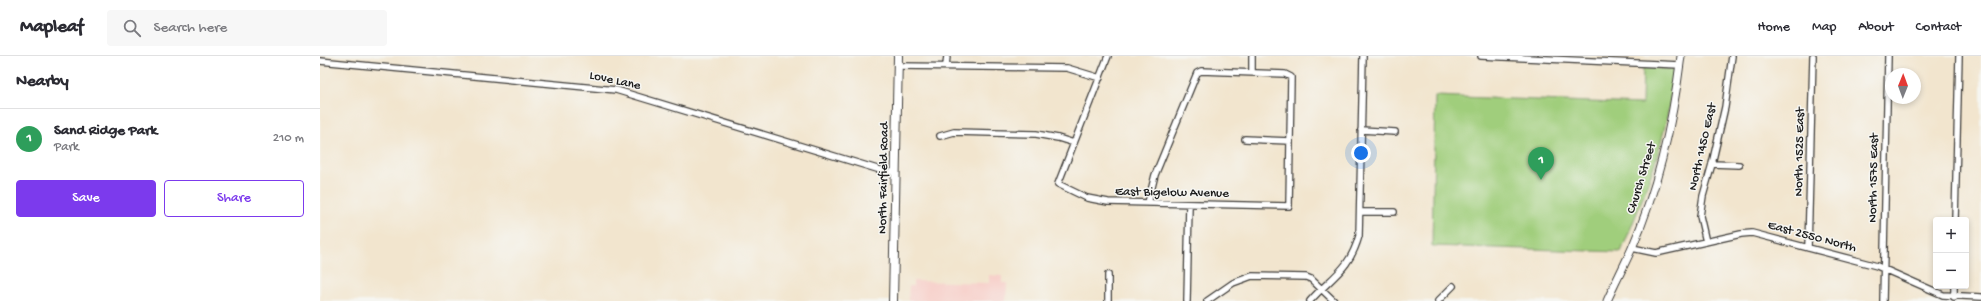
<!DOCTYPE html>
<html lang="en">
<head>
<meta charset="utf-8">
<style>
	:root { --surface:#fff; --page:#f7f7f7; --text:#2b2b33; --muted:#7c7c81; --line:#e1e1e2; --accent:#7c3aed }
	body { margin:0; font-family:"Gochi Hand",sans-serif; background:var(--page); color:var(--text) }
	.controls { position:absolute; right:12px; bottom:12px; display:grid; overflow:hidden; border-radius:4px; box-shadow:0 2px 6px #0003 }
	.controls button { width:36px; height:36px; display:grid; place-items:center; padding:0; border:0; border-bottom:1px solid var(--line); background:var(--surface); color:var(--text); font:20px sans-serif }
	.compass { position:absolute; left:1565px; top:12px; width:36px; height:36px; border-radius:50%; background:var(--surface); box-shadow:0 2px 6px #0003; rotate:1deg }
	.you { position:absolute; left:1041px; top:97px; width:14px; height:14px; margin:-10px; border:3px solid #fff; border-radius:50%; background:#1a73e8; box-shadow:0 0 0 6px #1a73e833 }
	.badge { display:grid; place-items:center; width:26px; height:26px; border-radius:50%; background:var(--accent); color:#fff; font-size:13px; font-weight:700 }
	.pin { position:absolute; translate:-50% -33px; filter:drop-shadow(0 1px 2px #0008) }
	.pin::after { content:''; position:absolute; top:21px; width:14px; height:12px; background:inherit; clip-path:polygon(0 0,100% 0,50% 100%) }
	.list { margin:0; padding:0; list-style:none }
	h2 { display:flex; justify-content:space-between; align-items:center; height:52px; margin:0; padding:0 16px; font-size:17px }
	h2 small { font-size:13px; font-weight:400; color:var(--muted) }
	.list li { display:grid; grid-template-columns:26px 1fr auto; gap:12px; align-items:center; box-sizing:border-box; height:60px; padding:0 16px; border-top:1px solid var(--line) }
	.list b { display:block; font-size:15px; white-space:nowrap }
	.list p { margin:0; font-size:13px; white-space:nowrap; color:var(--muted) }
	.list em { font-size:13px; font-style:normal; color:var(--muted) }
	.actions { display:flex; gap:8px; padding:12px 16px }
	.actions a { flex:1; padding:9px 0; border:1px solid var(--accent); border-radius:4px; text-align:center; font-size:14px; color:var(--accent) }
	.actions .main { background:var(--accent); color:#fff }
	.icon { flex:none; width:22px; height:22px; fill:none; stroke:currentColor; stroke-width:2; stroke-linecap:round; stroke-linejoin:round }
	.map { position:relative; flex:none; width:1661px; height:245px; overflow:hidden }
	header { display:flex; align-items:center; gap:24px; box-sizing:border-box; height:56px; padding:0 20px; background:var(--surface); border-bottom:1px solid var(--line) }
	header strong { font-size:19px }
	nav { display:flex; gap:22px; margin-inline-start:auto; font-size:14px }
	.search { width:280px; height:36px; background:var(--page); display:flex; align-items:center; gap:10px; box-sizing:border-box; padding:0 14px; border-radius:4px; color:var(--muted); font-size:15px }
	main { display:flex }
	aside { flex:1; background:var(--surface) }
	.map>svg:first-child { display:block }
	.built { fill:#f7d0ca }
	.green { fill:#a0ce7c; stroke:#5e754c }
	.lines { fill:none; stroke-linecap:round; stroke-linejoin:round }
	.minor-casing { stroke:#3c3a37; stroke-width:8 }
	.tertiary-casing { stroke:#3c3a37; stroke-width:9 }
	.secondary-casing { stroke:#3c3a37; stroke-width:10 }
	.minor { stroke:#fff; stroke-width:5.5 }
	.tertiary { stroke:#fff; stroke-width:7 }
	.secondary { stroke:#fff; stroke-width:8 }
	.labels { text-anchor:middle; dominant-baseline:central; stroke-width:3; stroke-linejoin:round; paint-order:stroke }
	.street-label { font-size:13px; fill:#1c1c1c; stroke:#f6f6f2 }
</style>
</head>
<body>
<header>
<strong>Mapleaf</strong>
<div class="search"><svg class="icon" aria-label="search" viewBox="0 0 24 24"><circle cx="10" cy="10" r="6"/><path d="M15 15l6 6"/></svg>Search here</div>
<nav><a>Home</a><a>Map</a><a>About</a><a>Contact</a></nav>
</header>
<main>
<aside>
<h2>Nearby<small></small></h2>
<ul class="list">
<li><span class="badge" style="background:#2e9e5b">1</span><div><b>Sand Ridge Park</b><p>Park</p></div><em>210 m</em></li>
</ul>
<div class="actions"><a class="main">Save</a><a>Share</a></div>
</aside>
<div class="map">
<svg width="1661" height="245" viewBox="0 0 1661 245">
	<rect width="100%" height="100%" fill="#f6f6f2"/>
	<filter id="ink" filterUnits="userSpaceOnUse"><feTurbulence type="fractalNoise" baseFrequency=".025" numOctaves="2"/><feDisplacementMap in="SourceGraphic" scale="8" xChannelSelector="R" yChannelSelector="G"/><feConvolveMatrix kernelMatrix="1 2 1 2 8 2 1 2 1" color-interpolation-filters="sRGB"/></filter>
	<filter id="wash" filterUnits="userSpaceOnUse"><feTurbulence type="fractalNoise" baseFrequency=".012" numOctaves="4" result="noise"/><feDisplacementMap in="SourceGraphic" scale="16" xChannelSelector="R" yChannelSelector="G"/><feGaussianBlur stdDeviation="0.9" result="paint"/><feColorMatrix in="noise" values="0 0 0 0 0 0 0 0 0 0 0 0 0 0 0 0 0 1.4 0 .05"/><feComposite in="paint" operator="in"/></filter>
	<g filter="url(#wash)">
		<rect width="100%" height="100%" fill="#f2e5ce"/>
		<path class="built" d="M669,219l13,1v7h5l-1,18h-98l1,-15h4v-5l76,2z"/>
		<path class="green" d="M1323,12l31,1c-2,14 -3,29 -6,43 -9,48 -28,94 -47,140l-189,-6 3,-150 207,8z"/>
	</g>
	<g filter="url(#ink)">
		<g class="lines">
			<defs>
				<path id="minor" d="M788,0l-50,128 29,14 21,4 181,4 2,-129 -6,-3 -84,-3 -4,2 -42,102 -7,28
					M1161,0l199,9
					M0,5l296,29 271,82h9
					M578,10l169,2 33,10
					M626,10l1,-10
					M932,17v-17
					M1041,74l34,2
					M620,80l14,-4 82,2 22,4 16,5
					M925,83l45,2
					M1392,108l27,1
					M1040,156h34
					M1635,164l4,-164
					M1386,186l-6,-26 3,-20 9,-32 13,-57 7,-51
					M1312,192l24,5 85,-19 11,-1 125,33 66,29 38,2
					M1488,192l5,-192
					M1634,241v-11
					M788,245v-26
					M867,245l2,-96
					M887,245l26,-18 19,-7 54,1 5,2 23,22
					M990,245c22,-25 39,-30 49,-65l4,-180
					M1118,245l15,-15
					M1563,245l5,-245"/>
				<path id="tertiary" d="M1287,245c8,-18 17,-35 25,-53 26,-60 41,-127 49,-192"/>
				<path id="secondary" d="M573,245l5,-245"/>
			</defs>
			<use href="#minor" class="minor-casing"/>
			<use href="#tertiary" class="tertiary-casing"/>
			<use href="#secondary" class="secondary-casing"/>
			<use href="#minor" class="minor"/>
			<use href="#tertiary" class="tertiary"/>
			<use href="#secondary" class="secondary"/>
		</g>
	</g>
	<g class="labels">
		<g class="street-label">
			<text transform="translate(295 25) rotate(12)">Love Lane</text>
			<text transform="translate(1383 91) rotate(-77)">North 1450 East</text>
			<text transform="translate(1480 96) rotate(-89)">North 1525 East</text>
			<text transform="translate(564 122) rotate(-89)">North Fairfield Road</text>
			<text transform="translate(1322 122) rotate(-73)">Church Street</text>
			<text transform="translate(1554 122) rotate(-89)">North 1575 East</text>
			<text transform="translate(852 137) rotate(1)">East Bigelow Avenue</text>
			<text transform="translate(1492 181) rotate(15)">East 2550 North</text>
		</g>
	</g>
</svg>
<div class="controls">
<button>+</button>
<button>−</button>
</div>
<svg class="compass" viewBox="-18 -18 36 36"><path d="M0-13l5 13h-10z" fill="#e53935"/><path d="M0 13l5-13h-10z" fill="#7c7c81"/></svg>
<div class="you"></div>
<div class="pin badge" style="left:1221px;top:124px;background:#2e9e5b">1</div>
</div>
</main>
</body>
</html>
